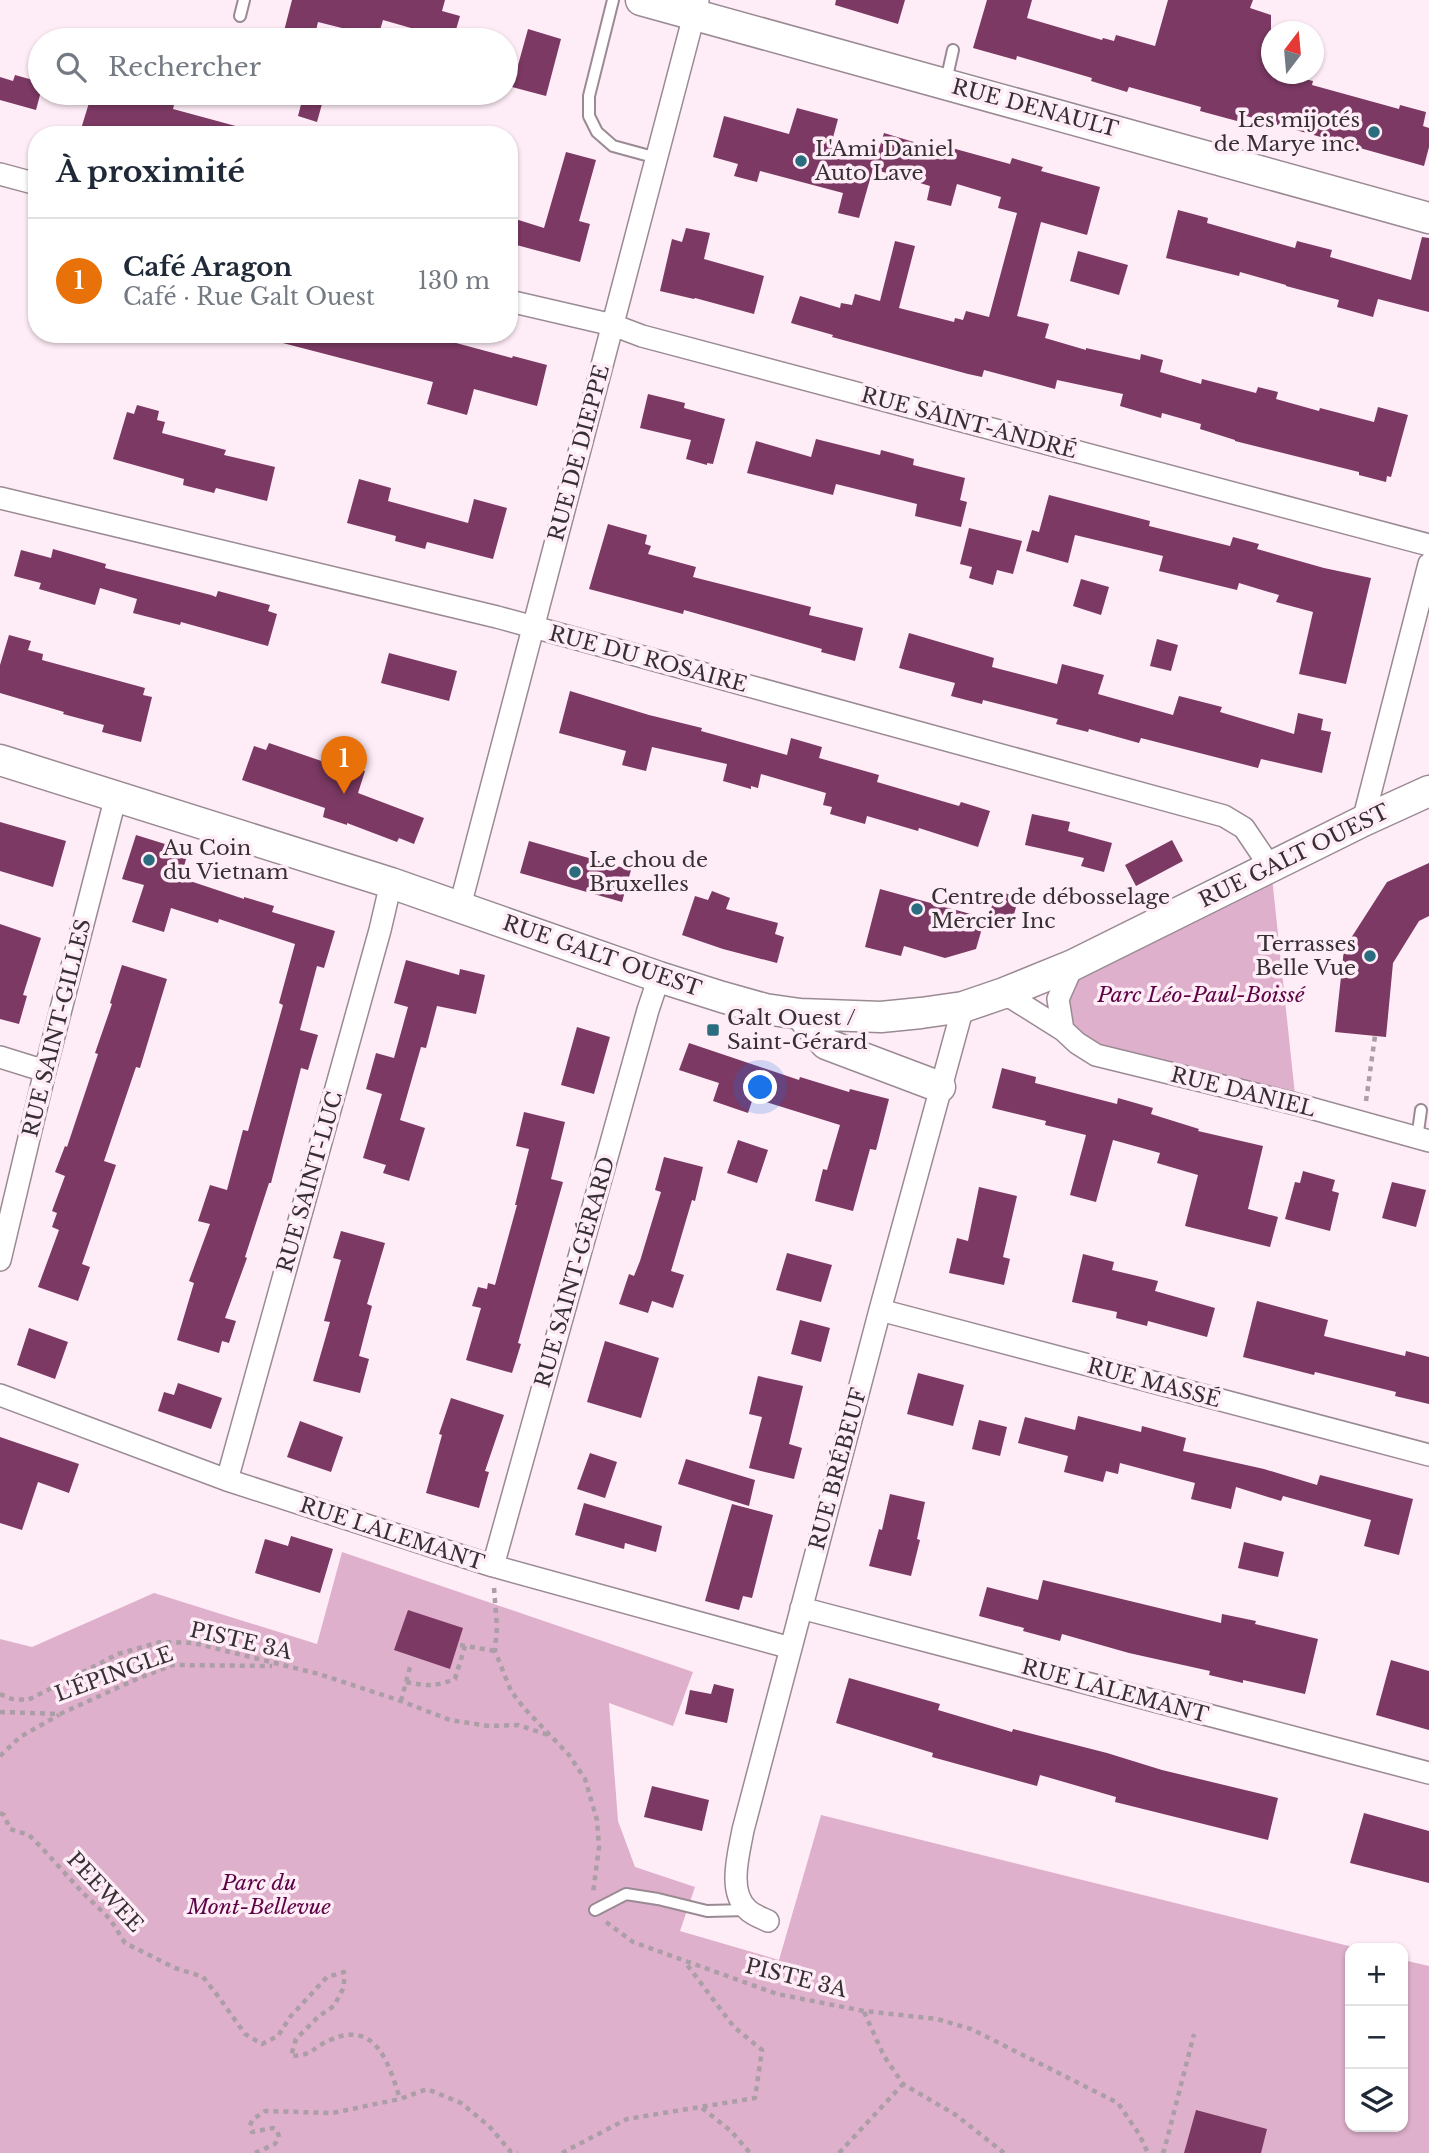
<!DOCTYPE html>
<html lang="fr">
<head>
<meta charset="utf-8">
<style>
	:root { --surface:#fff; --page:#f6f6f7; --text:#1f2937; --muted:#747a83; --line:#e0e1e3; --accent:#7c3aed }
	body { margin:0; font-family:"Libre Baskerville",serif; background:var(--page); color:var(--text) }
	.controls { position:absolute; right:21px; bottom:21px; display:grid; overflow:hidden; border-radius:14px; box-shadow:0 2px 5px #0004 }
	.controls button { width:63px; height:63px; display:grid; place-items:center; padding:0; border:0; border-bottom:2px solid var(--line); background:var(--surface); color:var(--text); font:35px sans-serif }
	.compass { position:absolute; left:1261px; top:21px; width:63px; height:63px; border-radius:50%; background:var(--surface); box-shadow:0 2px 5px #0004; rotate:16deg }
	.you { position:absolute; left:761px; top:1088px; width:24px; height:24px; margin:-18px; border:5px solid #fff; border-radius:50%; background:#1a73e8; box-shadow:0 0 0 10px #1a73e833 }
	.badge { display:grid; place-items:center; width:46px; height:46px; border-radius:50%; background:var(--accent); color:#fff; font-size:23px; font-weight:700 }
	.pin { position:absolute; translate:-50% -58px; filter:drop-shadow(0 2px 4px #0008) }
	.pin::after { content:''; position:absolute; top:37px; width:24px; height:21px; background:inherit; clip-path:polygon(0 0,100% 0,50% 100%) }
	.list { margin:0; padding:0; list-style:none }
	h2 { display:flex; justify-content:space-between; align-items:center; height:91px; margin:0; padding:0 28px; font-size:30px }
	h2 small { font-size:23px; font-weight:400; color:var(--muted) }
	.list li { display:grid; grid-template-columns:46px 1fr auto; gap:21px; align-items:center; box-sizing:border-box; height:126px; padding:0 28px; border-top:2px solid var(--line) }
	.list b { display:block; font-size:26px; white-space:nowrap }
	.list p { margin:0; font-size:23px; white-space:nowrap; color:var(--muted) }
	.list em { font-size:23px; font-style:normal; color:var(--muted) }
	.icon { flex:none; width:38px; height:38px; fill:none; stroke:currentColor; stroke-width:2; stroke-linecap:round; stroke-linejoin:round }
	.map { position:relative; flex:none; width:1429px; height:2153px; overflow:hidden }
	.search { position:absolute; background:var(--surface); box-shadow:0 2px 5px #0004; left:28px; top:28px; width:490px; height:77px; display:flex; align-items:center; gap:18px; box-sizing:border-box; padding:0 24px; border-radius:38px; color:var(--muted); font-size:26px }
	.panel { position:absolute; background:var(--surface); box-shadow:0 2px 5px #0004; left:28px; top:126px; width:490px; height:217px; border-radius:28px }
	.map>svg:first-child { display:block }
	.green { fill:#dfb0cb }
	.building { fill:#7b3963 }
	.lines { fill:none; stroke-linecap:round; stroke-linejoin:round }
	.lane-casing { stroke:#9a8a93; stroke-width:14 }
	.street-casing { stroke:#9a8a93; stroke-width:24 }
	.secondary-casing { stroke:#9a8a93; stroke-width:33 }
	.path { stroke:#ab9ea6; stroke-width:4.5; stroke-dasharray:5 5; stroke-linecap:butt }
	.lane { stroke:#fff; stroke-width:10 }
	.street { stroke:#fff; stroke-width:21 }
	.secondary { stroke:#fff; stroke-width:30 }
	.poi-dot { fill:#2a6d7f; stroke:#feecf6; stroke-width:2.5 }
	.labels { text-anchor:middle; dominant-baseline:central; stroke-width:7; stroke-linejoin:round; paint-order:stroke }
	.street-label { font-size:21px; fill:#362f33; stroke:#feecf6 }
	.poi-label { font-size:21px; fill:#362f33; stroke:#feecf6; text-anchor:start }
	.park-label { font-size:21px; font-style:italic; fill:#5e0246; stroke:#feecf6 }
</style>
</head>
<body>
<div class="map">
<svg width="1429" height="2153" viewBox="0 0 1429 2153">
	<rect width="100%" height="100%" fill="#feecf6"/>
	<path class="green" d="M1271,868l25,236 -200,-49 -33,-25 10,-65z
		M342,1552l351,120 -20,54 -64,-23 9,118 17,46 60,20 -15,44 99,29 42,-145 536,133h-7v179h53v-167l26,6v187h-1429v-514l32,8 122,-54 163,51z"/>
	<path class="building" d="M292,0h153l-3,11 18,5 -7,24 -70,-20 -5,17 -60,-15 -4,17 -30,-8z
		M836,0h69l-7,24 -63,-19z
		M987,0h45l-5,18 75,22 1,-2 11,3 2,-6 39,11 13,-46h85l-3,8 21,7v59h14l28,7 -1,4 87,24 1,-4 26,7 -3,14 6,2v19l-5,19 -185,-52 -2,7 -37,-10 1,-4 -72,-20 -2,5 -36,-11 1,-3 -75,-22 -1,4 -43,-12z
		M528,29l33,10 -15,57 -34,-9z
		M15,75l25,7v13l-4,15 -36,-10v-23l13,4z
		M92,93l44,12 3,-12h38l-4,16 70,19 -1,7h-111l-17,-5 -2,5h-13l-18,-6z
		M304,93h21l-8,29 -19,-6z
		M797,108l41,11 -7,26 45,13 -17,60 -21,-5 5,-20 -83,-22 -3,11 -23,-6 4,-12 -25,-7 11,-41 65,18z
		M884,133l56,17 1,-5 69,19 2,-6 31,9 -2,4 59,16 -13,48 -46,-13 -24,94 32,8 -4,14 41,12v-2l54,12 1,-6 22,6 -3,12 41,12 1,-5 54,14 2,-6 20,5 -2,7 43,12 1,-3 54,14 4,-15 30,8 -17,62 -4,-1 -1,6 -27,-7v-3l-124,-31v-1l-35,-11 1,-5 -39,-11 -1,5 -41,-12 3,-12 -66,-14 -2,9 -71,-19 -2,7 -14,-3 -136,-37 1,-2 -42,-12 9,-27 40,12 1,-5 11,2 3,-11 25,7 15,-60 20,5 -16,62 55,14 1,-4 8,2 3,-9 23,6 28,-104 -19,-5 3,-11 -44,-13 -6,22 -24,-6 3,-14 -57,-17z
		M566,152l30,8 -17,61 11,3 -10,38 -71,-19v-26l35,11z
		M1178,210l30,8 -1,5 88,25 2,-7 35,9 -2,7 81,23 11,-43 7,1v74l-51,-13 -5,18 -36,-10 2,-7 -53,-14v-1l-46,-13 -1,4 -73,-18z
		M686,228l24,5 -6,26 60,17 -10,38 -59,-16 -1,1 -34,-8 12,-52 10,3z
		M1078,251l50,14 -9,30 -49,-14z
		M275,334h137l32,9 1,-3 67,18 1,-2 34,9 -10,41 -63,-17 -7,26 -40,-11 6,-22 -158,-41z
		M648,394l37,9 -1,5 41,11 -12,45 -6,-1v2l-21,-6 5,-19 -51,-12z
		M137,405l22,6 -2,9 8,2 -3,11 64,17 -2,5 51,12 -8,34 -51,-13 -2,5 -31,-8 1,-6 -71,-20 14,-47 7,2z
		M816,439l64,16 1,-5 33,9 -1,6 52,13 -5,22 7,2 -6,25 -46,-11 2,-12 -81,-20 -3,11 -86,-22 9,-32 55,16z
		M359,479l32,9 -3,13 80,22 6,-24 33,9 -14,51 -66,-17 -2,7 -30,-8 1,-5 -49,-13z
		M1049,495l101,26 -1,5 81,20 3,-9 26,7 -2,5 67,19 47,10 -25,106 -47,-10 14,-62 -37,-10 3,-7 -40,-12 -2,7 -78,-19 4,-15 -88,-21 -7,28 -42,-12 6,-21 7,2z
		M608,524l39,11 -2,9 6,2 -3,8 48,13 -3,10 118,30 -2,8 54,13 -8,33 -34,-9 1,-3 -138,-39 -1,4 -94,-25z
		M969,528l53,13 -9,33 -16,-4 -4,15 -24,-7 3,-11 -12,-3z
		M53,549l53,15 -1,4 106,27 5,2 2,-6 52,14 -2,6 9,3 -9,32 -87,-24 -1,3 -47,-12 4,-14 -37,-11 -5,17 -56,-16 2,-6 -27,-7 7,-26 30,8z
		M1081,579l28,8 -8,28 -28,-9z
		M909,633l85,25 -2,9 65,17 5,-20 42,11 -6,19 75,21 6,-19 43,11 -2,5 74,22 4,-21 25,6 -2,11 10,2 -9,41 -61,-14 -3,9 -117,-30 -2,5 -50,-14 -1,3 -32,-8 2,-5 -75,-19 -1,4 -31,-8 4,-13 -56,-15z
		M9,635l22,6 -3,9 15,4 -1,6 103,28 -2,7 9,2 -11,45 -39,-10 2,-7 -41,-11 1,-2 -64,-19v-28z
		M1157,639l21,6 -7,26 -21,-5z
		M389,653l68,18 -8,30 -68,-18z
		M570,691l79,24 53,13 -1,3 86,24 4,-17 31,9 -3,11 60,17 -2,7 82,24 2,-4 29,9 -12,36 -59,-19 -1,3 -51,-15 -2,8 -35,-10 2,-7 -9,-2 3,-12 -65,-19 -3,14 -7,-2v3l-28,-8 4,-17 -75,-17 -6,24 -24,-6 4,-14 -67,-18z
		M269,743l70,24 1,-4 25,8 -7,22 66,25 -10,26 -15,-6 -2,4 -50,-19v2l-24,-8 2,-9 -83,-28 12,-34 12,4z
		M1032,814l38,8 -2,9 44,12 -8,29 -23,-6 3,-8 -59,-13z
		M0,822l66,19 -13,46 -53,-16z
		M136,835l42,13 -2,8 10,3 -5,19 63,21v-2l30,9 -2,6 63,19 -11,37 -7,-2 -17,64 18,5 -10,35 -7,-2 -30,115h-2l-24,74 2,1 -22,60 11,3 -7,22 -7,-2 -3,12 -42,-13 17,-57 -5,-2 21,-57 -12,-3 12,-36 17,5 16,-60 5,1 35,-126 -4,-2 16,-59 -76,-25 -1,4 -47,-15 -7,24 -32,-10 12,-37 -22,-6z
		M1172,840l11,21 -47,25 -11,-21z
		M529,841l102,29 -9,32 -102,-29z
		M1429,863v53l-10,5 -26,42 -7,74 -51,-5 9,-83 43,-67z
		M880,889l105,29 -9,31 -31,9 -41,-12 -3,10 -36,-9z
		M712,891l18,7 -4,11 52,14 -3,11 9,3 -7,26 -54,-14 -41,-14 13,-39 13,4z
		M996,891l23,6 -7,24 -23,-6z
		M0,924l41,14 -18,57 4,1 -8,28 -19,-5z
		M406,960l53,15 1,-6 25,6 -9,39 -39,-8 -11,42 -5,-1 -21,73 25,8 -16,53 -26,-8 3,-8 -23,-7 19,-64 -16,-5 10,-36 18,5 14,-51 -14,-4z
		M122,965l45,14 -27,89 -4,-1 -32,94 12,4 -34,99 8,3 -12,34 -40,-14 21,-57 -7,-3 5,-14 -5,-2 13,-35 -10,-4 10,-26 2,1 31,-93 -3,-1 17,-49 -2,-1z
		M577,1027l33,10 -16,57 -33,-9z
		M689,1043l110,37 1,-3 49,15 1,-3 39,10 -13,51 -6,-1 -17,62 -38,-10 8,-32 4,1 13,-45 -87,-27 -5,15 -35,-12 6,-18 -40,-13z
		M1002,1068l34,9 -1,6 82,21 1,-6 35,10 -2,6 48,15 -1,2 65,15 -15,63 30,8 -8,30 -85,-21 13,-51 -41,-12 3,-10 -47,-13 -17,62 -26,-7 16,-60 -41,-10 1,-4 -54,-13z
		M524,1112l41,10 -14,57 12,3 -45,161 3,1 -9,29 -46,-13 15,-52 -9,-2 6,-19 9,2 1,-6 7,2 22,-80h-2l14,-56 -13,-3z
		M738,1140l30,10 -11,33 -30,-10z
		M664,1157l39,10 -8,34 -3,-1 -21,71 13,4 -11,33 -21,-7 -4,12 -29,-9 10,-30 5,2 6,-15 21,-69 -6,-2z
		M1303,1171l32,9 -3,11 7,2 -9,38 -45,-12 10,-37 5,1z
		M1392,1182l34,8 -10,37 -34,-9z
		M979,1187l38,9 -14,61 7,2 -6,26 -55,-12 8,-35 11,3z
		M341,1231l44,12 -18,61 5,2 -13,50 10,3 -9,34 -47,-12 17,-59 -6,-1 17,-61 -8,-2z
		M787,1253l45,12 -11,37 -45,-12z
		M1083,1254l31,8 -2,8 46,11 -3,10 60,17 -8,29 -59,-16 -1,5 -31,-8 1,-6 -45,-10z
		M1257,1301l71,19 -4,16 81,20 1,-5 23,6v47l-34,-8 1,-4 -81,-20 -1,3 -71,-18z
		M800,1320l30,8 -9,34 -30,-8z
		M29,1328l39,14 -13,37 -38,-14z
		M605,1341l54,17 -18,60 -54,-16z
		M918,1373l46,12 -11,41 -46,-12z
		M758,1376l45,10 -14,58 13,4 -8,31 -45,-11 13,-51 -13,-3z
		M178,1383l44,15 -11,31 -53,-18 6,-19 10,3z
		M451,1398l53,17 -19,56 4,1 -10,36 -53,-15 16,-58 -3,-1z
		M1078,1416l63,16 1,-6 44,12 -3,13 81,18 53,16 3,-10 93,24 -14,56 -35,-9 7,-26 -88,-24 -2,5 -45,-14 -5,22 -40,-10 4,-16 -75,-20 -2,11 -12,-3 -3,11 -39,-10 4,-16 -50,-13 7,-26 50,13z
		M979,1420l28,7 -7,29 -28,-7z
		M300,1421l43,16 -12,35 -44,-15z
		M0,1437l79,27 -10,29 -31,-11 -16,48 -22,-7z
		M590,1453l27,9 -12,36 -28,-9z
		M686,1459l69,21 -6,26 -71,-22z
		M890,1494l35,8 -8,37 3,1 -9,36 -42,-10 10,-37 3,1z
		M584,1503l78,23 -6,26 -31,-9 -1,6 -49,-14z
		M732,1504l41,11 -21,83 -9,-2 -4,14 -34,-9z
		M291,1536l42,13 -13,44 -65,-20 10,-34 23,7z
		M1244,1542l40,10 -6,25 -40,-9z
		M1043,1580l178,43 1,-9 34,7 -1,3 63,15 -13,55 -62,-14v3l-34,-8 1,-4 -81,-18 -67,-19 -2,7 -37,-10 1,-3 -45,-12 8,-29 51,13z
		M408,1610l55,18 -13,41 -56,-19z
		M1391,1660l38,11v59l-53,-15z
		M849,1678l91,26 -2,6 74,22 1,-3 94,24 55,17 116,28 -10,42 -153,-38 1,-5 -76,-22 -3,11 -105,-29 1,-4 -97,-30z
		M714,1684l20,5 -7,34 -42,-9 5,-24 21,4z
		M652,1786l57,14 -7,31 -58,-14z
		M1364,1813l65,18v52l-79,-20z
		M1196,2110l71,19 -6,24h-77z"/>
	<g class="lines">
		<defs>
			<path id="lane" d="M613,0l-24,96v20l8,16 16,14 44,12
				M240,16l4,-16
				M946,81l7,-31
				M1417,1139l4,-29
				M595,1910l31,-16 32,5 49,12 40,-1"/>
			<path id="street" d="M0,174l37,10
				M509,301l104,24 29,11 787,209
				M0,498l497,119 727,199 20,12 27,40
				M1363,821l66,-257
				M460,906l238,-906
				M1004,993l59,37 14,13 19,12 200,49 133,37
				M1063,1030l-5,-31 15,-34
				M0,1057l45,14
				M0,1260l45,-189 71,-275
				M880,1310l549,145
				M0,1395l227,85 266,86 298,82
				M227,1480l153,-550 11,-47
				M493,1566l155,-556 11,-33
				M801,1608l628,165
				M768,1921c-6,-3 -15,-6 -20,-11 -21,-18 -9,-57 -5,-80l137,-520 83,-303"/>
			<path id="secondary" d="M641,0l788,218
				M0,760l391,123 268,94 63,20 43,12 35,5 81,3 40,-4 42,-6 41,-14 69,-28 290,-144 66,-30
				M800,1014l26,30 114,43"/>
		</defs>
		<use href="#lane" class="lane-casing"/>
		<use href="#street" class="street-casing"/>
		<use href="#secondary" class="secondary-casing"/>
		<path class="path" d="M1366,1101l9,-65
			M494,1588l3,39 -2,24 16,40 13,17 45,47 16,24 12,41 2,27 -6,46
			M460,1645l35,6
			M406,1682c21,4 28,5 49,-3l10,-33
			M0,1694l12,5 16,1 90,-46 42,-12 34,1 125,31 82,27 49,19 39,6 29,-1 33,11
			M401,1701l9,-34
			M0,1712l60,2 79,-36 34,-13 99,1
			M0,1756l20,-19 39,-22
			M0,1813l4,2 6,14 19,6 12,12 41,45 28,27 15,24 50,25 28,9 15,19 27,38 17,10 16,-8 12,-19 37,-40 17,-5v15l-10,19 -15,10 -23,23 -5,17c24,-1 20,-8 39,-16 47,-21 59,25 70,59
			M606,1922l27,20 144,52 87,17 73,8 34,10 147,74 21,31 9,19
			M864,2012l20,44 19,28 53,31 48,38
			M702,2108l29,23 19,22
			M255,2153l20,-9 4,-7 -2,-7 -4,-2 -21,4 -2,-6 2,-6 13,-9 67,2 68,-14 27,-10 34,14 28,23 22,26 7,1
			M562,2153l65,-34 128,-21 7,-48 -28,-23 -49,-65
			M839,2153l64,-69
			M1162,2153l2,-2 30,-117"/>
		<use href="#lane" class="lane"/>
		<use href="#street" class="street"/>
		<use href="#secondary" class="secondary"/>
	</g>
	<g class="poi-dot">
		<circle cx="1374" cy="132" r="7"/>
		<circle cx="801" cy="161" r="7"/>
		<circle cx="149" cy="860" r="7"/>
		<circle cx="575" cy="872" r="7"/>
		<circle cx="917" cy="909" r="7"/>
		<circle cx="1370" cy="956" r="7"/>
		<rect x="706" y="1023" width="14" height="14" rx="3.5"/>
	</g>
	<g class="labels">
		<g class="street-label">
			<text transform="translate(1035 108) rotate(15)">RUE DENAULT</text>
			<text transform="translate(969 423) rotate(15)">RUE SAINT-ANDRÉ</text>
			<text transform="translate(579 453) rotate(-75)">RUE DE DIEPPE</text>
			<text transform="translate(648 659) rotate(15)">RUE DU ROSAIRE</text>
			<text transform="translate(1294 856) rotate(-26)">RUE GALT OUEST</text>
			<text transform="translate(602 956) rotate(19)">RUE GALT OUEST</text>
			<text transform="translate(57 1028) rotate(-76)">RUE SAINT-GILLES</text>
			<text transform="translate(1243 1092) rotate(14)">RUE DANIEL</text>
			<text transform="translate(310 1182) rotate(-74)">RUE SAINT-LUC</text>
			<text transform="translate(575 1272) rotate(-74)">RUE SAINT-GÉRARD</text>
			<text transform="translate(1154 1383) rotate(15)">RUE MASSÉ</text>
			<text transform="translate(838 1469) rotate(-75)">RUE BRÉBEUF</text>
			<text transform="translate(392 1534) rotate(18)">RUE LALEMANT</text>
			<text transform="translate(241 1641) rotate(13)">PISTE 3A</text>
			<text transform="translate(114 1674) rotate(-20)">L'ÉPINGLE</text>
			<text transform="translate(1115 1691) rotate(15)">RUE LALEMANT</text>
			<text transform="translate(105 1892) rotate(47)">PEEWEE</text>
			<text transform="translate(796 1978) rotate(14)">PISTE 3A</text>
		</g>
		<g class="poi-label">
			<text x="1360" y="120" text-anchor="end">Les mijotés<tspan x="1360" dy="24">de Marye inc.</tspan></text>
			<text x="815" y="149">L'Ami Daniel<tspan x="815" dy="24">Auto Lave</tspan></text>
			<text x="163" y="848">Au Coin<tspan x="163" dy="24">du Vietnam</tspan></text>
			<text x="589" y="860">Le chou de<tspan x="589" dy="24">Bruxelles</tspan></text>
			<text x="931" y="897">Centre de débosselage<tspan x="931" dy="24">Mercier Inc</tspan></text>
			<text x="1356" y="944" text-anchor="end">Terrasses<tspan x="1356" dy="24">Belle Vue</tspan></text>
			<text x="727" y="1018">Galt Ouest /<tspan x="727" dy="24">Saint-Gérard</tspan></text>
		</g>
		<g class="park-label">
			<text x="1201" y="995">Parc Léo-Paul-Boissé</text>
			<text x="259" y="1883">Parc du<tspan x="259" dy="24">Mont-Bellevue</tspan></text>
		</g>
	</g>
</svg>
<div class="controls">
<button>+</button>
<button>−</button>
<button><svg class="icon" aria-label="layers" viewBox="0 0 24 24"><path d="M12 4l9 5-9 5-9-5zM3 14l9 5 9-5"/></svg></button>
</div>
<svg class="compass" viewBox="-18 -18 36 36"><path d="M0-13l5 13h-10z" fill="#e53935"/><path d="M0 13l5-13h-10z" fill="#747a83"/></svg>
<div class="you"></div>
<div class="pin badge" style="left:344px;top:794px;background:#e8710a">1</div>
<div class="search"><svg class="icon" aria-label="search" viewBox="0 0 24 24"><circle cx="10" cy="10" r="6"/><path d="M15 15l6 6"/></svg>Rechercher</div>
<section class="panel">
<h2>À proximité<small></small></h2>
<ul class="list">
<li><span class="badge" style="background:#e8710a">1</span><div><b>Café Aragon</b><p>Café · Rue Galt Ouest</p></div><em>130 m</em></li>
</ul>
</section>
</div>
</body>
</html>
